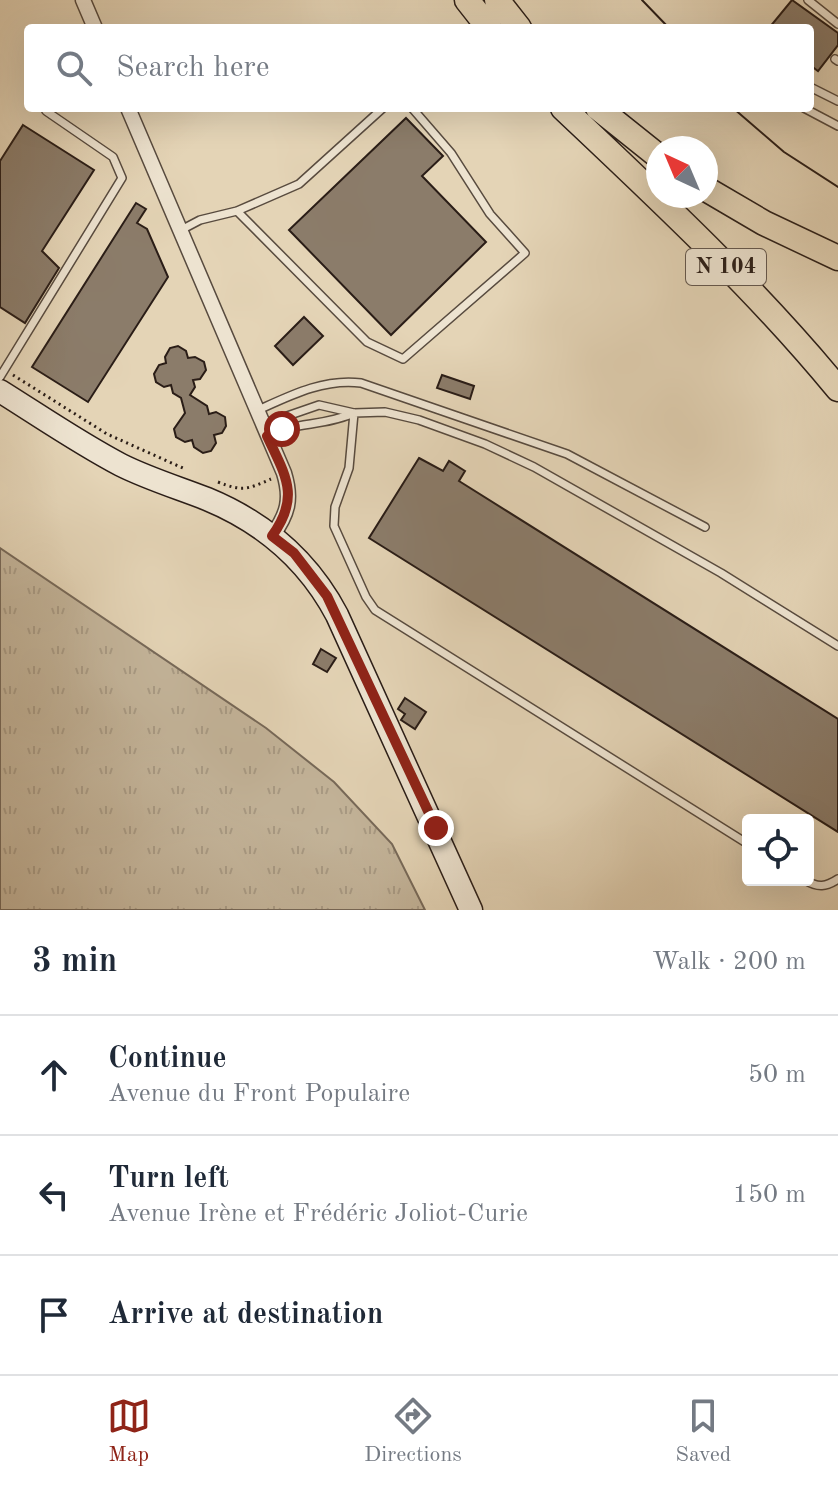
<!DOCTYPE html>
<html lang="en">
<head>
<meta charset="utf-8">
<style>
	:root { --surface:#fff; --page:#f6f6f7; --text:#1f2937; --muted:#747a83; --line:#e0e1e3; --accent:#8f2418 }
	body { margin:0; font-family:"Old Standard TT",serif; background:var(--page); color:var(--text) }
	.controls { position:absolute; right:24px; bottom:24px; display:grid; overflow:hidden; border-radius:8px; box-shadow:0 8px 32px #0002 }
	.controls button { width:72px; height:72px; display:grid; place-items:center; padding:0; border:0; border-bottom:2px solid var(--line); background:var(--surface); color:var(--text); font:40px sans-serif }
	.compass { position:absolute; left:646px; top:136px; width:72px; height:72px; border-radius:50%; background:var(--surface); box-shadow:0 8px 32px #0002; rotate:316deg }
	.stop { position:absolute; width:24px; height:24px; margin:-18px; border:6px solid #8f2418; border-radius:50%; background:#fff }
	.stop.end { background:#8f2418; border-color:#fff; box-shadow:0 2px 8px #0008 }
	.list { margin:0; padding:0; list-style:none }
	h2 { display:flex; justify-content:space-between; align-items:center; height:104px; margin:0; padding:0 32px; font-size:34px }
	h2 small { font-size:26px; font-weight:400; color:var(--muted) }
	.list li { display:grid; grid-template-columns:52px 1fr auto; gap:24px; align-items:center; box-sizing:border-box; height:120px; padding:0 32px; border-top:2px solid var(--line) }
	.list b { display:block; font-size:30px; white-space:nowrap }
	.list p { margin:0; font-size:26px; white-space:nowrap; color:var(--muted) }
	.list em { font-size:26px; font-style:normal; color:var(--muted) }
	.icon { flex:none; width:44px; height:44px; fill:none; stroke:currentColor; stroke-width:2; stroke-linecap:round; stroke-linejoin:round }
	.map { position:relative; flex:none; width:838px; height:910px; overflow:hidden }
	.search { position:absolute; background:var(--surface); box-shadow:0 8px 32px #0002; left:24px; right:24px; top:24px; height:88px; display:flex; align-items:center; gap:20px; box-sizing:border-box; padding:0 28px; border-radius:8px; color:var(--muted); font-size:30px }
	.sheet { height:464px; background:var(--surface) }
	nav { display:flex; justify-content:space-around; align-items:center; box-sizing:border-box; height:112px; border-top:2px solid var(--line); background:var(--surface); font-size:22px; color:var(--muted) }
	nav a { display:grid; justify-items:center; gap:4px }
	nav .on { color:var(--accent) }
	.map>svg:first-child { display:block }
	.grass { fill:url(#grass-tufts); stroke:#776959; stroke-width:2 }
	.building { fill:#8b7c6a; stroke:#2a1d17; stroke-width:2 }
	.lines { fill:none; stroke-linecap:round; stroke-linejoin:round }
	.service-casing { stroke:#584b3f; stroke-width:10 }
	.minor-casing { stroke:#584b3f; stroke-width:17 }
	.secondary-casing { stroke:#2a1d17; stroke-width:25 }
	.trunk-casing { stroke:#2a1d17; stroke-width:27 }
	.path { stroke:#2a1d17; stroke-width:3; stroke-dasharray:2 4; stroke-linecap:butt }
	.service { stroke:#ede3d0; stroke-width:7 }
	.minor { stroke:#ede3d0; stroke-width:14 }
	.secondary { stroke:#ede3d0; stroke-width:22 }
	.trunk { stroke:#e4d4b6; stroke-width:24 }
	.tram { stroke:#2a1d17; stroke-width:2 }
	.route { stroke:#8f2418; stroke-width:10 }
	.labels { text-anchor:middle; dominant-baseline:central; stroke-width:7; stroke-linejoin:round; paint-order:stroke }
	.shield { fill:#ede3d0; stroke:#64584e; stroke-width:2 }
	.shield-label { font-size:22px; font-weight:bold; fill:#2a1d17 }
</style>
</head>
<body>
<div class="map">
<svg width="838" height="910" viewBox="0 0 838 910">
	<defs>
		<pattern id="grass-tufts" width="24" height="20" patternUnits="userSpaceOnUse" patternTransform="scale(2)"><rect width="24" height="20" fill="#c4b59b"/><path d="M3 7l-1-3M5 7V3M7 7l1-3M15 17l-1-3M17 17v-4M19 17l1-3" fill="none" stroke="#a99b85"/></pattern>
	</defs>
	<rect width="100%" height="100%" fill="#e4d4b6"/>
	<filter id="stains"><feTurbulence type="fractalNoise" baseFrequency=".0025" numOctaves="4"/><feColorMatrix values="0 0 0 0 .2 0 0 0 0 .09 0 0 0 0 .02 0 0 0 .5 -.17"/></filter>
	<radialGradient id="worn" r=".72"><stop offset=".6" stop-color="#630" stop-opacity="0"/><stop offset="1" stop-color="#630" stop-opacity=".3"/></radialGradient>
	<path class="grass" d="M0,548l266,180 68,54 58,62 33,66h-425z"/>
	<path class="building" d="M792,0l46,33v12l-20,26 -8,-6v-37h-41z
		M406,118l37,38 -21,20 64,66 -95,93 -102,-105z
		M23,125l71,45 -52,81 17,17 -34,55 -25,-16v-146z
		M136,203l10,6 -9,14 10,6 21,48 -80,125 -56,-35z
		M304,317l19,19 -30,29 -18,-19z
		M178,346l8,5 2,7 7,-1 9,5 2,8 -6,9 -7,1 2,7 -5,8 17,11 2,8 7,-2 9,5 1,9 -4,7 -8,2 2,8 -5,8 -8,2 -9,-6 -2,-7 -7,2 -9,-5 -2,-8 11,-16 -4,-15 -8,-5 -2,-8 -7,2 -8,-5 -2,-8 5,-9 7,-2 -1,-6 5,-9z
		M442,375l32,11 -4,13 -33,-11z
		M419,458l24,13 6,-10 16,10 -6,10 379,238v113l-469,-294z
		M321,649l15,9 -9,14 -14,-8z
		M405,698l21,14 -11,17 -14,-9 4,-6 -7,-5z"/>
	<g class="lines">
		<defs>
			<path id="service" d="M808,0l30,24
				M835,59l3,2
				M810,87l28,14
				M804,108l34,18
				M237,211l130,131 36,17 122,-106 -35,-39 -39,-61 -39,-45
				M181,230l19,-10 37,-9 62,-27 84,-76
				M0,377l122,-199 -9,-21 -67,-46 1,-3
				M256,411c33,-15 68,-33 105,-28l206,71 138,73
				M354,413l-5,55 -14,39 -1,19 32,71 9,13 373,234
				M264,424l55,-19 35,8 31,-1 34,8 66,24 49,23 187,106 117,73
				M268,435c27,-13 57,-9 86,-22
				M805,880c13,8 21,7 33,-1"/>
			<path id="minor" d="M83,0l12,28
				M128,108l156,365c8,26 4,41 -12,63"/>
			<path id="secondary" d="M0,391c40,25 79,52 121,74 28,14 58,23 86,34 58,24 101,61 130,116l134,295"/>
			<path id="trunk" d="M467,0l22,28
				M497,0l22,28
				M563,108c95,90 192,180 275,281
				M598,108l60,48
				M706,189l58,34 74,35"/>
		</defs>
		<use href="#service" class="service-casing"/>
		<use href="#minor" class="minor-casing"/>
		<use href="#secondary" class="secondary-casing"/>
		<use href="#trunk" class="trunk-casing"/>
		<path class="path" d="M13,375l94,59 78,35
			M218,482c25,10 30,7 53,-3"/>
		<use href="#service" class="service"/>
		<use href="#minor" class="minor"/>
		<use href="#secondary" class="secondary"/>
		<use href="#trunk" class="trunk"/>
		<path class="tram" d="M642,0l27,28
			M733,108l51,44 54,35"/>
	</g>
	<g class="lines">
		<path class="route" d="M282,429l-15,7c18,39 34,60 5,100l22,17 33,43 109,232"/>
	</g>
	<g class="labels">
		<rect class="shield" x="686" y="249" width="80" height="36" rx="6"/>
		<g class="shield-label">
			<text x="726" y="267">N 104</text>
		</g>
	</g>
	<rect width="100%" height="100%" filter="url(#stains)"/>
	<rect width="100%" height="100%" fill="url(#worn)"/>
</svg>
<div class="controls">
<button><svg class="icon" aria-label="locate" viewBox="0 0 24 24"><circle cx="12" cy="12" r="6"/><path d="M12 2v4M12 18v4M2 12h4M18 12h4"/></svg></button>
</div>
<svg class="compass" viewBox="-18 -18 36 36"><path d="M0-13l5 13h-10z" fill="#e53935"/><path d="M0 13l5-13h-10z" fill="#747a83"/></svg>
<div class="stop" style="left:282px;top:429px"></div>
<div class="stop end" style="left:436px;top:828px"></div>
<div class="search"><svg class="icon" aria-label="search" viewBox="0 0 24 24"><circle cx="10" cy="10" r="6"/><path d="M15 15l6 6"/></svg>Search here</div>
</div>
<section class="sheet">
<h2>3 min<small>Walk · 200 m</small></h2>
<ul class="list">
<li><svg class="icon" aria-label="ahead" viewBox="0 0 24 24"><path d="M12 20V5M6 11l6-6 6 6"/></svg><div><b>Continue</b><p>Avenue du Front Populaire</p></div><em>50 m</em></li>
<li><svg class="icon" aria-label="left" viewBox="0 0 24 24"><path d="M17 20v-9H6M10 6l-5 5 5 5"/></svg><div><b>Turn left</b><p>Avenue Irène et Frédéric Joliot-Curie</p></div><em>150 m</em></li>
<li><svg class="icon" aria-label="arrive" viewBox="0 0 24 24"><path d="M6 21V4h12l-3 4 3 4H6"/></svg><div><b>Arrive at destination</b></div></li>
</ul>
</section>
<nav>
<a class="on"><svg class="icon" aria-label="map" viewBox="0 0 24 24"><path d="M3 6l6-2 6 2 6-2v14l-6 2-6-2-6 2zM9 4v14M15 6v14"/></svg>Map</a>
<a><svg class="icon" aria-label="directions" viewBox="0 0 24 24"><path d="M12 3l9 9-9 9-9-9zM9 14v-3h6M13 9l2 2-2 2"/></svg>Directions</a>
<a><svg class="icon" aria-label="saved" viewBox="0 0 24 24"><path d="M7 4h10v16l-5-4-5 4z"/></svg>Saved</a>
</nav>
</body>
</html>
